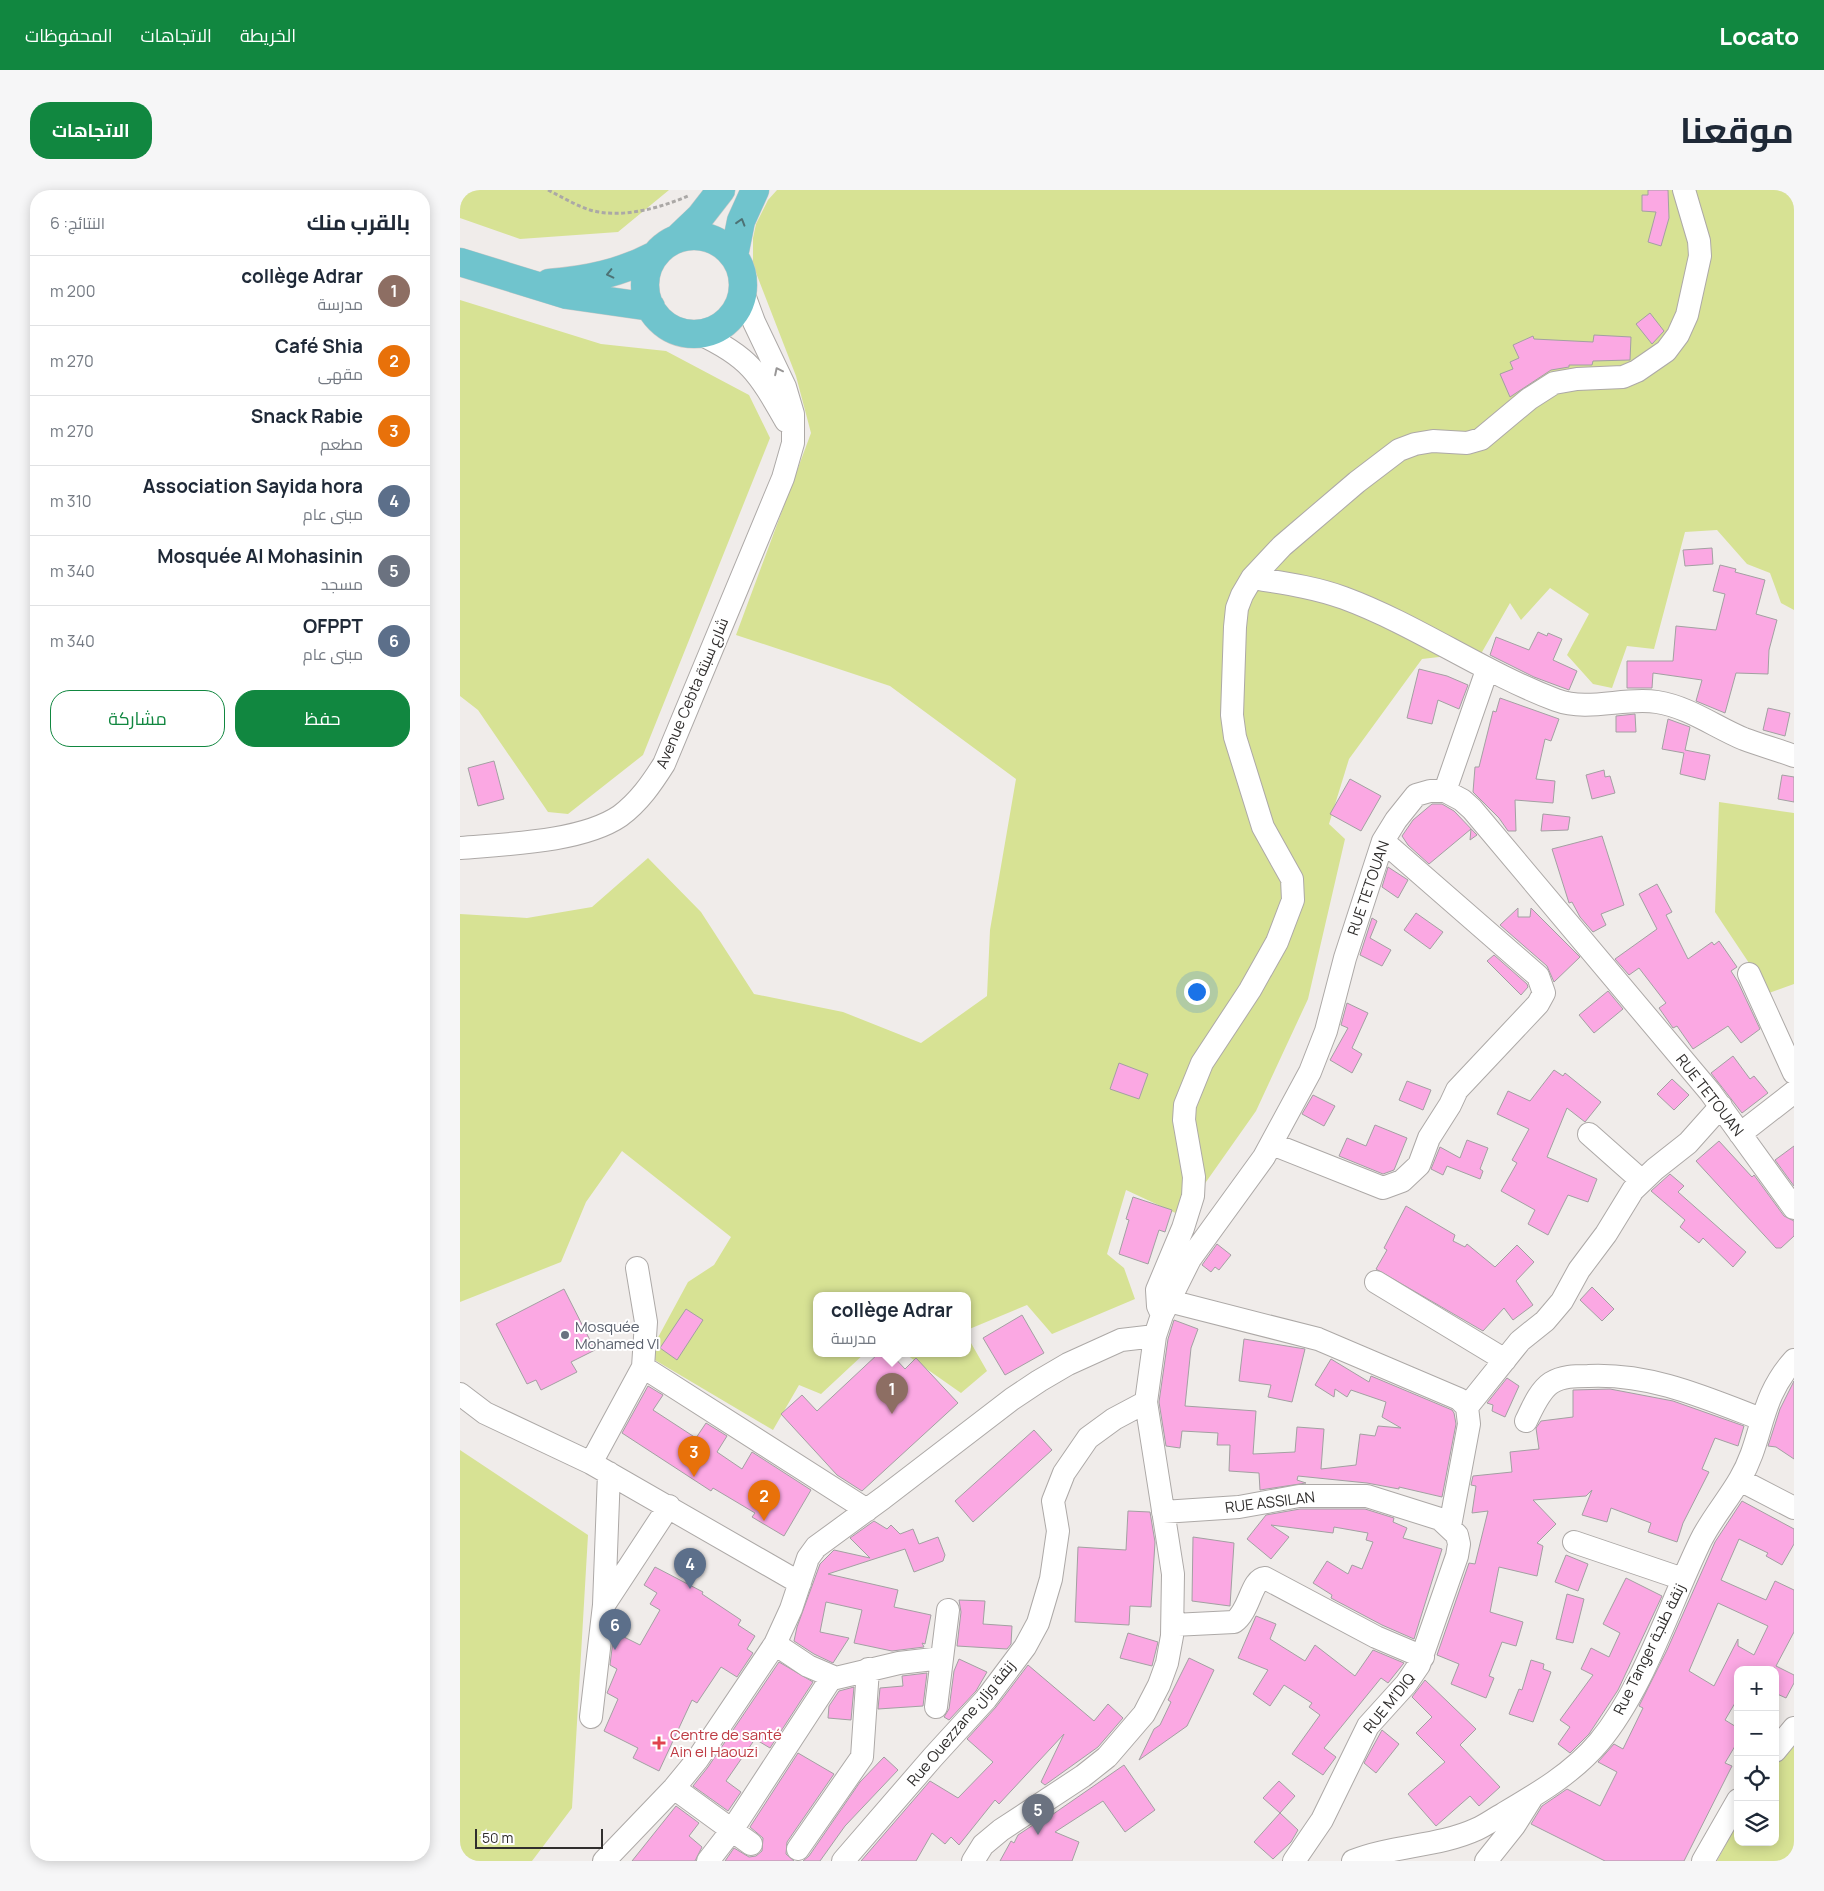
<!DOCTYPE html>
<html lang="ar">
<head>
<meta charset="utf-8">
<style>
	:root { --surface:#fff; --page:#f6f6f7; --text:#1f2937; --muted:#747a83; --line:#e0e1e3; --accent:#118740 }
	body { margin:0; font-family:Manrope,Cairo,sans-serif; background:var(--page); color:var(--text); direction:rtl }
	.controls { position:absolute; right:15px; bottom:15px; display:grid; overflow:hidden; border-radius:10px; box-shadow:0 2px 12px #0003 }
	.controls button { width:45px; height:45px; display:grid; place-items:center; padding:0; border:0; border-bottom:1px solid var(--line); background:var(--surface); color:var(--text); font:25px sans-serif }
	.scale { position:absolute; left:15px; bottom:12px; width:128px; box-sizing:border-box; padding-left:5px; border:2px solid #302e2d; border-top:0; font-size:14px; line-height:18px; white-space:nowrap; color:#302e2d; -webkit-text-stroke:4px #fff; paint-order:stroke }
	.you { position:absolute; left:736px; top:801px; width:18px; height:18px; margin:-12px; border:4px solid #fff; border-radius:50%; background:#1a73e8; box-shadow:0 0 0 8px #1a73e833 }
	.badge { display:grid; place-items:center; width:32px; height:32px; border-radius:50%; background:var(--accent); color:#fff; font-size:16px; font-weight:700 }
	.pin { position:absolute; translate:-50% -41px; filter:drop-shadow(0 1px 2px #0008) }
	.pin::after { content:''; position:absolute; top:26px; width:18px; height:15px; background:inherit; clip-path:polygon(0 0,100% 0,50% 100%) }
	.popup { position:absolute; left:353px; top:1102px; width:158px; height:65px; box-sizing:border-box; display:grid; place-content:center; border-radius:10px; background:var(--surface); filter:drop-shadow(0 1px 4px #0005); font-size:16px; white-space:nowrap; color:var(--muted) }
	.popup b { font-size:19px; color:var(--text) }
	.popup::after { content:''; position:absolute; left:50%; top:100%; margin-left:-10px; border:10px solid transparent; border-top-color:var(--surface) }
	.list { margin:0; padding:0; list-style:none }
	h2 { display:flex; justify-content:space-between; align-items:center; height:65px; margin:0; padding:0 20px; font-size:21px }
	h2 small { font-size:16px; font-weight:400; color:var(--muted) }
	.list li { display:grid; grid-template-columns:32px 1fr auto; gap:15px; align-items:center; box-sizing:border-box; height:70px; padding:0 20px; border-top:1px solid var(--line) }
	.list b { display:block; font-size:19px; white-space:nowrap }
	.list p { margin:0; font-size:16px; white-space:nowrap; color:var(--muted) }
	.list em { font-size:16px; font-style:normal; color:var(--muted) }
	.actions { display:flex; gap:10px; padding:15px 20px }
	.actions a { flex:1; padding:11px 0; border:1px solid var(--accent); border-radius:20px; text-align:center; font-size:18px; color:var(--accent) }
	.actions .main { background:var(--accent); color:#fff }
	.icon { flex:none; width:28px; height:28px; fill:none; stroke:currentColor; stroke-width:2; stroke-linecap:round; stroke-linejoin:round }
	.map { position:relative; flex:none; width:1334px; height:1671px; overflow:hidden; direction:ltr; border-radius:20px }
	header { display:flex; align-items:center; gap:30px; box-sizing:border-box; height:70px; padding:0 25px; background:var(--accent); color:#fff }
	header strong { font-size:24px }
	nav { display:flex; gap:28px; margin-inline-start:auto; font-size:18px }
	.intro { display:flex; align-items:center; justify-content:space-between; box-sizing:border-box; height:120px; padding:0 30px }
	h1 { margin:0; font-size:35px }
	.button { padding:12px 22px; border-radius:20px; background:var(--accent); color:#fff; font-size:18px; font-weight:700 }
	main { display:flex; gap:30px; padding:0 30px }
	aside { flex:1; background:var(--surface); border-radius:20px; box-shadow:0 2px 12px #0003 }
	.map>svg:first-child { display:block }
	.green { fill:#d7e294 }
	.building { fill:#fba8e3; stroke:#a3a0a2; fill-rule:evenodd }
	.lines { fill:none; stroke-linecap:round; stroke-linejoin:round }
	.minor-casing { stroke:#ada9a7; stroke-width:24 }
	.major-casing { stroke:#c9c9c8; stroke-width:29 }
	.path { stroke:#aba8a6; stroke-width:3; stroke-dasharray:4 2.5; stroke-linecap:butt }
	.minor { stroke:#fff; stroke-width:22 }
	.major { stroke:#70c4cd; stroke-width:28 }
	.oneway { stroke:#4d7275 }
	.oneway2 { stroke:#989696 }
	.worship-dot { fill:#6b7280; stroke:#fff; stroke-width:2 }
	.health-dot { fill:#e0444e; stroke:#fff; stroke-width:2 }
	.labels { text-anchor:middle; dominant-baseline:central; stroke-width:4; stroke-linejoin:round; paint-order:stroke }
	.street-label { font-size:15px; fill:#302e2d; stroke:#fff }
	.worship-label { font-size:15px; fill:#5b616d; stroke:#fff; text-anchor:start }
	.health-label { font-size:15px; fill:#be3a42; stroke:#fff; text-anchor:start }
</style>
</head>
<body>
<header>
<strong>Locato</strong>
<nav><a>الخريطة</a><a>الاتجاهات</a><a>المحفوظات</a></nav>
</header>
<div class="intro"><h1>موقعنا</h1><a class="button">الاتجاهات</a></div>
<main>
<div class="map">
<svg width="1334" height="1671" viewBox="0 0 1334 1671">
	<rect width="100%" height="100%" fill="#f0ecea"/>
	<path class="green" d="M0,0h209l-51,42 -98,7 -60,-21z
		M317,0h1017v420l-13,-7 -11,-30 -23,-9 -30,-34 -32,2 -31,117 -27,-3 -15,42 -19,-4 -26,-29 22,-41 -39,-26 -29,32 -11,-17 -28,49 -60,7 -73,100 -20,65 16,15 -37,160 -52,112 -74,105 -56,-26 -19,64 17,14 11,31 -83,35 -25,-29 -60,25v-35h-150v58h48l-44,41 -22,-9 -26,45 -125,-74 40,-74 26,-17 17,-28 -109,-86 -36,51 -25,60 -101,40v-388l67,4 65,-11 56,-49 53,54 53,82 89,18 78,31 66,-47 3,-66 26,-151 -126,-93 -154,-51 75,-202 -15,-57 -43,-111v-27l3,-14 12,-24z
		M0,110l141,44 65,7 83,44 21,43 -127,317 -75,59 -20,-2 -70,-102 -18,-14z
		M1259,612l75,11v171l-25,9 -54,-81z
		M507,1146l20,35 -26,22 -57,-40h63z
		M0,1260l128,85 -16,273 -40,53h-72z
		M1334,1547v124h-77l21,-39v20h37v-81z"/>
	<path class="building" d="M1188,0h20l1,28 -8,28 -13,-4 8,-30 -14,-1v-16h6z
		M1190,123l14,18 -12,13 -16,-20z
		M1134,145l37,2 -1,23 -37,1 -1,4h-23v2l-18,3 -41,27 -10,-23 13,-5 -3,-7 9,-4 -6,-13 20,-9 1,3 59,3z
		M1252,358l1,16 -28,2 -2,-16z
		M1260,375l16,4 -1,3 30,8 -9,34 21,6 -8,30 -1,24 -32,-1 -11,40 -29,-12 6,-21 -49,-7 -1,15h-25v-27h46l3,-35 40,4 9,-36 -12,-3z
		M1078,442l9,4 1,-3 14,6 -9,21 24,11 -8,19 -35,-13 -44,-22 6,-18 33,13z
		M959,479l28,7 21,9 -9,24 -21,-9 -6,24 -25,-6z
		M1040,508l59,21 -8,22 -6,-2 -9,40 19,2 -2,22 -38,-3 1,31h-8l-9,-13 -26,-26 2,-25h4l14,-56 3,1z
		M1308,518l22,5 -5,23 -22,-6z
		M1175,524l1,18h-20v-16z
		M1208,529l22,8 -5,23 25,5 -5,25 -25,-6 4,-21 -22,-4z
		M34,571l10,38 -26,7 -10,-38z
		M1144,580l1,7 5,-1 5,17 -23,6 -6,-24z
		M1322,585l12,2v25l-16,-3z
		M890,589l31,17 -20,35 -31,-17z
		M972,614h10l12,7 23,24 -7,5 1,-11 -42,35 -21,-19 -6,-9 11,-16z
		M1083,624l27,3 -2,13 -27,1z
		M1142,646l22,69 -23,9 5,11 -13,7 -13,-15 -8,-15 -3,1 -17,-54z
		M928,677l20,13 -10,18 -16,-11z
		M1197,694l15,28 -6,3 22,44 24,-17 2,3 5,-4 18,26 -6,4 7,11 22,47 -19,14 -13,-17 -35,23 -16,-23 -4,2 -14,-20 7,-5 -27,-35 -10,7 -14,-16 42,-30 -18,-35z
		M1058,718v9h12l1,-9 49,49 -26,25 -7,-16 -47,-41z
		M956,723l27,19 -13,17 -26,-19z
		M912,728l5,3 -7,17 21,12 -9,16 -22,-11z
		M1034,765l33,29 1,3 -7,8 -34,-34z
		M1148,801l15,18 -29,24 -15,-18z
		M887,813l21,10 -16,35 10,6 -10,19 -22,-13 18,-32 -7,-3z
		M1273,866l17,23 4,-3 14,17 -26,20 -31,-40z
		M659,873l29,11 -9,25 -29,-10z
		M1094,880l9,6 2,-3 36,29 -16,20 -18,-14 -20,49 50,22 -9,23 -20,-7 -20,40 -20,-11 7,-14 -34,-19 16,-28 -5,-3 17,-31 -32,-15 11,-23 22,10z
		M1212,889l17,16 -15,15 -17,-16z
		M947,891l24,9 -8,20 -24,-10z
		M853,905l22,11 -11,20 -22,-12z
		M915,935l32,13 -13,32 -11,4 -44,-18 8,-18 19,8z
		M1007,950l21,8 -8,21 3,2 -3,8 -33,-13 -4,9 -12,-6 9,-22 20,11z
		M1259,951l33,36 2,-2 30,41 10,5v15l-13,12h-5l-80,-87z
		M1334,956v40l-19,-26z
		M1210,984l14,12 -6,6 68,60 -13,15 -30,-29 -4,5 -19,-16 5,-7 -34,-29z
		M673,1007l39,13 -7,22 -6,-2 -11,34 -29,-10 10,-34 -3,-1z
		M946,1016l49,29 -2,6 12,6 2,-3 28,23 22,-22 17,17 -18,19 17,24 -20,15 -9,-12 -21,23 -107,-62 11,-19 -3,-2z
		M757,1054l14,11 -12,15 -4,-3 -4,5 -9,-7z
		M1132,1097l22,22 -12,12 -22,-21z
		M104,1099l31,61 -24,12 6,10 -36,18 -5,-10 -9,4 -31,-60z
		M226,1119l17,11 -26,40 -17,-12z
		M562,1125l22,38 -39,22 -22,-37z
		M714,1130l24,9 -7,19 -6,58 71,5 -3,43 42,-2 2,-25 27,2 -3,40 35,-4 4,-31 15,2 3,-10 23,2 -19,-11 4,-15 -35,-12 -4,7 -12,-8 -1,8 -19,-12 16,-26 38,23 2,-6 81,34 2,3 2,11 -14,73 -43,-10v2l-32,-6 -69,-7 -1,4 9,3 -46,7 -1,-17 -30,-2 1,-26h-13l1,-12 -36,-2 -2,17 -14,-2 -7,-44 9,-63z
		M784,1149l61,10 -13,53 -24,-5 3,-12 -32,-4z
		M419,1163h11l15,16 11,-11 42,45 -96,88 -25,-16 -56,-61 21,-19 15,16z
		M1047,1188l12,8 -14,31 -13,-6 1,-6 -6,-2z
		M1334,1191v78l-18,-12 -8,-1 12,-37z
		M188,1196l15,9 -10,15 43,28 10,-15 21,13 -10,16 25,17 10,-17 59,38 -27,46 -32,-19 3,-4 -42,-25 -2,3 -89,-58z
		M1150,1199l63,12 71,25 -6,20 -23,-8 -13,31 7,3 -26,51 -6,19 -29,-10 3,-9 -40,-15 -4,14 -25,-7 10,-25 -6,6 -53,4 23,24 -19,19 6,3 -6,30 -38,-9 -9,45 33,10 -7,24 -14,-4 -13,34 5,2 -8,20 -35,-14 8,-20 -22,-9 32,-92 6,1 13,-53 -16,2 4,-27 -5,-1 2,-9 39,-4 -2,-20 29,-3 -3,-21 5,-7 32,-4v-27z
		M574,1240l18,20 -79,72 -18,-21z
		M1282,1311l52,28v15l-12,21 -16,-9 2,-3 -29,-14 -18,41 45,20 9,-19 19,9v42l-18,34 18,9v8l-8,15 -11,-5v-25l-37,2v28l-13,22 13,8v13l-13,22 7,3 -48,95h-79l-74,-37 11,-18 25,-17 33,17 17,-34 -19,-10 16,-18 9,5 20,-41 -4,-2 28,-56 48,-108zM1258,1413l50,23 -14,29 -16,-9v-7l-24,47 -25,-15z
		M840,1319h65l29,9 -1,4 14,6 -4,10 39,11 -28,90 -32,-14 -51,-27 1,-3 -19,-12 14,-22 21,13 4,-9 10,4 11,-27 -7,-2 2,-7 -34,-6 -1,6 -62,-8 18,12 -18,22 -24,-20 19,-24z
		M668,1321l22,1 5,30 -4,65 -21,-1 -1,19 -54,-3 3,-75 48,3z
		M414,1331l13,8 4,-4 9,9 13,-5 6,15 19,-7 7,18 -2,6 -29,11 -9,-23 -77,25 70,16 -4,17 37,8 -6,29 -3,-1 2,4 -32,4 -38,-8 8,-33 -36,-8 -6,30 29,6 -16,25 -19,-9 -20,-13 3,-14 23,-63 14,-14 36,8 -20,-20z
		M733,1347l41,6 -4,63 -38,-5z
		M1106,1365l22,9 -10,27 -23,-9z
		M195,1377l48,25 -1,2 39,26 -3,5 17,11 -8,13 6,4 -16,24 -16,-10 -24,36 -5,-3 -33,71 -26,-13 5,-10 -34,-17 14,-32 -11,-6 10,-24 -7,-4 4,-33 26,13 20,-35 -10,-6 7,-11 -13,-8z
		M1166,1388l36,18 -44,94 -29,44 -19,19 -12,-9 12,-17 -10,-7 33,-45 -12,-6 10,-21 18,9 11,-24 -17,-9z
		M1107,1404l17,5 -11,44 -17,-4z
		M499,1410l26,1 -2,23 29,2 -1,18 -4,5 -50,-3 4,-34z
		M796,1426l20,8 -6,15 35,22 10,-16 40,31 18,-26 31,13 -16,20 -7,-5 -57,70 12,9 -13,18 -31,-21 28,-39 -11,-8 3,-4 -28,-18 -14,21 -17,-12 15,-24 -30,-12z
		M668,1443l30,9 -6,24 -32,-8z
		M729,1468l25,12 -10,21 -17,35 -48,34 15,-31 6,-4 11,-23 -3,-2z
		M499,1469l28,13 -11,19 -27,29 -5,-3 5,-8 5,-38z
		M1071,1470l13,4 -1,5 8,3 -18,50 -24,-8 10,-25 3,1z
		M319,1472l34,20 -43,66 -15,-9 -29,42 15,11 -13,19 -35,-25 15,-19z
		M568,1475l66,56 14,-17 15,14 -25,29 -53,38 -4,-3 23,-48 -65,70 -4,-4 -36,45 -8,-8 -6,7 -13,-11 -16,28h-55l69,-80 28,17 35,-36 -26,-23 29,-32z
		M467,1483l-4,33 -45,3 2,-21 23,-2 -1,-10z
		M965,1490l51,49 -16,16 40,42 -21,19 -9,-10 -34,30 -28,-32 37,-32 -29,-29 16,-16 -20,-20z
		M394,1497l-3,33 -23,-2 1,-12 10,-15z
		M922,1540l17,14 -23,29 -12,-10z
		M338,1563l36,21 -47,68 -1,12 8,7h-69l9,-13 15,9 7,-1 6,-5 1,-13 -13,-11z
		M424,1567l14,13 -53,56 -25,35h-17l6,-5 51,-74z
		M664,1575l31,45 -30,22 -22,-31 -48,31 24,10 -7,19h-72l11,-20 3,2 4,-8 27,-18 1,2z
		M819,1591l16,15 -15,17 -17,-15z
		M216,1616l23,17 -10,13 13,11 -7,14h-63z
		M820,1623l18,17 -7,12 -18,17 -19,-17z"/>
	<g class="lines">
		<defs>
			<path id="minor" d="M240,144c50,23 59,40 86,87
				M792,388c31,5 62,9 92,20 73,27 138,74 212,102 33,12 67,-3 101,2 32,5 58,25 87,37 16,6 34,11 50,17
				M985,601l42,-121
				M0,658c46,-4 122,-6 160,-32 19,-14 32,-33 44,-52l119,-286 10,-35v-29l-8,-27 -31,-65 -11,-30
				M1289,784l45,99
				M1129,944l53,47
				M1280,944l54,-42
				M812,954l111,44 19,-7 17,-16 10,-27 21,-33 7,-15 81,-86 6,-11 -6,-17 -155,-135
				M916,1092l129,78
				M709,1111l149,38 141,60 8,8 2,17 -19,102
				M702,1125l-4,-9 -1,-16 26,-62 10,-32 1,-19 -10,-57 1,-15 17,-42 48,-73 27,-48 16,-42 -1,-21 -29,-52 -28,-90 -3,-22 3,-88 2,-19 5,-13 10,-17 30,-32 75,-64 42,-32 16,-6 18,-3 34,2 14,-4 48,-40 25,-16 23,-4 46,-2 14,-6 29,-20 12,-16 9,-20 13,-59 -1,-15 -15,-51
				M183,1177l224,143
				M0,1204l25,19 106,50 209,120
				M1007,1217l53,-66 25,-20 17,-20 17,-31 27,-36 27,-44 22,-21 33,-26 33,-37
				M1066,1231c6,-12 13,-30 25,-38 11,-7 24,-7 37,-7 62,-3 116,21 173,43
				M131,1273l52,-96 3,-45 -9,-54
				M1280,1290l54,28
				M703,1322l76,-5 60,-11h68l73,23 17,16 2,9 -2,12 -38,109 -13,19 -38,42 -46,94 -28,41
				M1114,1352l109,37
				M144,1415l65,-99
				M713,1435l61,-3c16,-11 17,-43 31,-44l111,59 47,20
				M315,1454l33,22 28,12 63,-15 43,-5
				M476,1517l12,-97
				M131,1527l13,-112 5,-132
				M1315,1561l19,-23
				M214,1598l77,56
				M338,1659l64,-92 6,-88
				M144,1671l70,-73 23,-28 78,-116 16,-35 17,-51 8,-11 67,-49 129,-99 27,-18 29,-17 53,-24 34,-4
				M248,1671l24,-31 100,-153
				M383,1671l90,-104 53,-58 39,-52 13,-24 13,-44 7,-48 -5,-30 11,-28 24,-35 26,-19 32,-17
				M513,1671l10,-16 18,-15 82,-54 24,-19 37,-43 15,-29 8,-22 5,-27 1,-62 -27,-172 9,-66 7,-21 28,-56 74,-102 46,-85 16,-41 19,-73 38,-117 13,-21 20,-25 14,-4h15l17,9 10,9 238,283 84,116
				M893,1671c40,-16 85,-14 124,-32 9,-4 17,-10 26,-15 34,-20 70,-41 96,-72 45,-54 71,-139 102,-202 11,-22 27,-40 39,-61 24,-41 18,-79 54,-119
				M1026,1671l28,-35 17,-27
				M1243,1671l35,-61"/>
			<path id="major" d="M185 95a49 49 0 1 1 98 0a49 49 0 1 1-98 0Z
				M218,48l22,-21 21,-27
				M274,66l7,-35 14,-31
				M0,72l107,33 84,12
				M89,93c38,-3 72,-10 106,-28"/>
		</defs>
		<use href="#minor" class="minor-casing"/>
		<use href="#major" class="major-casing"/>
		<path class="path" d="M88,0c14,7 27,15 42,20 31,9 70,-2 98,-14"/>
		<use href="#minor" class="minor"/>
		<use href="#major" class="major"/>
	</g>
	<defs><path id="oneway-chevron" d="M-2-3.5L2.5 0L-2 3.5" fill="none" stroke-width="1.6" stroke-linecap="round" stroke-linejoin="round" transform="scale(1.25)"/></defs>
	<g class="oneway">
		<use href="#oneway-chevron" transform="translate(281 32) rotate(-73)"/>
		<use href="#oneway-chevron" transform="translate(150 84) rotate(167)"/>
	</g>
	<use class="oneway2" href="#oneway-chevron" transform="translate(318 181) rotate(-116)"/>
	<circle class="worship-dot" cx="105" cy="1145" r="5"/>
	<path class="health-dot" d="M196.5 1545.5h5v5h5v5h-5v5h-5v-5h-5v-5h5z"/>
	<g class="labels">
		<g class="street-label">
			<text transform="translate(232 503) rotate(-67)">Avenue Cebta شارع سبتة</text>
			<text transform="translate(908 698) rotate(-71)">RUE TETOUAN</text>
			<text transform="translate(1250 905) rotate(52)">RUE TETOUAN</text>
			<text transform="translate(810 1312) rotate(-7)">RUE ASSILAN</text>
			<text transform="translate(1189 1459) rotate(-64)">Rue Tanger زنقة طنجة</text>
			<text transform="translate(929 1513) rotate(-51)">RUE M'DIQ</text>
			<text transform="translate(501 1533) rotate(-50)">Rue Ouezzane زنقة وزان</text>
		</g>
		<g class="worship-label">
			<text x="115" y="1136">Mosquée<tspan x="115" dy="17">Mohamed VI</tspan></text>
		</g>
		<g class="health-label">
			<text x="210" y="1544">Centre de santé<tspan x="210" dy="17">Ain el Haouzi</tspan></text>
		</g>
	</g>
</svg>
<div class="controls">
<button>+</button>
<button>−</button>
<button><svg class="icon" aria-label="locate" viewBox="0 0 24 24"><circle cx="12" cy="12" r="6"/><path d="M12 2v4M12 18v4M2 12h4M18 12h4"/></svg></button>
<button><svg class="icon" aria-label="layers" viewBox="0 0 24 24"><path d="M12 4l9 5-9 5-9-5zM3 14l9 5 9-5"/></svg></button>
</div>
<div class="scale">50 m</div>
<div class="you"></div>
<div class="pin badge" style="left:432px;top:1224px;background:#8d6e63">1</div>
<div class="popup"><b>collège Adrar</b>مدرسة</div>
<div class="pin badge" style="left:304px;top:1331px;background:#e8710a">2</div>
<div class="pin badge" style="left:234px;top:1287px;background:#e8710a">3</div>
<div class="pin badge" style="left:230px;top:1399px;background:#5c6f8a">4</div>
<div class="pin badge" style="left:578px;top:1645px;background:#6b7280">5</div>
<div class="pin badge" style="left:155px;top:1460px;background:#5c6f8a">6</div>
</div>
<aside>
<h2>بالقرب منك<small>النتائج: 6</small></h2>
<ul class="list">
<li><span class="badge" style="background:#8d6e63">1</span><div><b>collège Adrar</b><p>مدرسة</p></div><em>200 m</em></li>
<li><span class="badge" style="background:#e8710a">2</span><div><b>Café Shia</b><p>مقهى</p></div><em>270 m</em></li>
<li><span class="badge" style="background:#e8710a">3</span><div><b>Snack Rabie</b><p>مطعم</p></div><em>270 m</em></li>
<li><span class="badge" style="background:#5c6f8a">4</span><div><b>Association Sayida hora</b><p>مبنى عام</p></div><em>310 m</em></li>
<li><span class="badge" style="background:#6b7280">5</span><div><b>Mosquée Al Mohasinin</b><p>مسجد</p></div><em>340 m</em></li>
<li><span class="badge" style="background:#5c6f8a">6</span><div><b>OFPPT</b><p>مبنى عام</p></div><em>340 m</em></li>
</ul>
<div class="actions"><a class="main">حفظ</a><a>مشاركة</a></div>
</aside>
</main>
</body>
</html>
